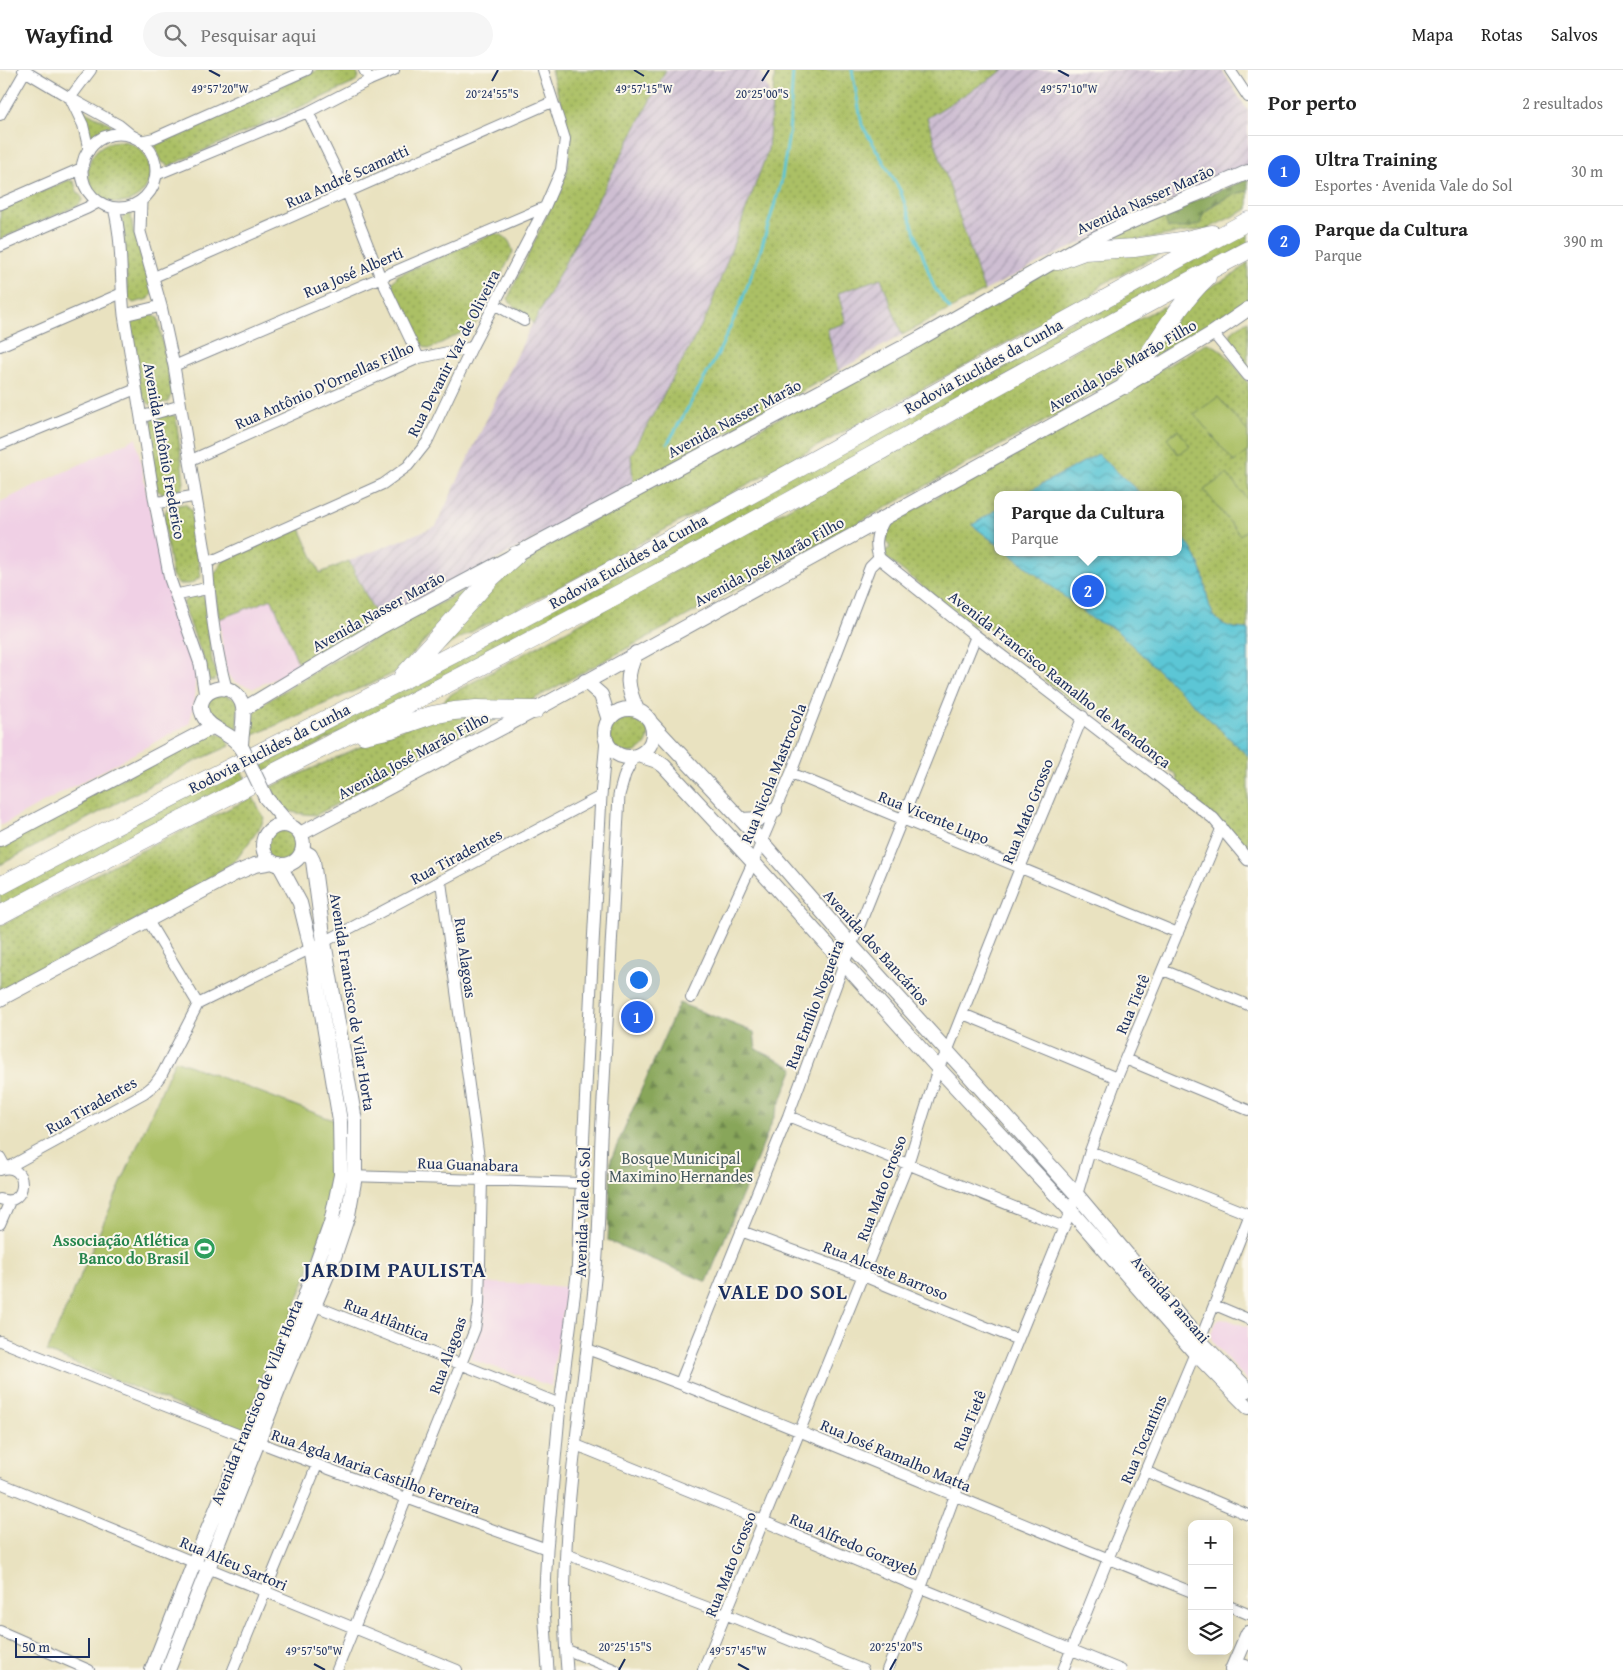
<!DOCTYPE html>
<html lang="pt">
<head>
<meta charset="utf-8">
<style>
	:root { --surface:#fff; --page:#f6f6f6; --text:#222; --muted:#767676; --line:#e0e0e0; --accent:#2563eb }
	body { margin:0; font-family:"Gentium Book Plus",serif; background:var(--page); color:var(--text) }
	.controls { position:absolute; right:15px; bottom:15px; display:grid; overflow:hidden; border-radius:10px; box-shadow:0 2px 12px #0003 }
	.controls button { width:45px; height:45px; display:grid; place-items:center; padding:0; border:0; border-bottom:1px solid var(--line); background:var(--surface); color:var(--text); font:25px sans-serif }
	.scale { position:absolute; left:15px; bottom:12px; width:75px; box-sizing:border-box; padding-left:5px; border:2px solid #1b2f5e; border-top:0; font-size:14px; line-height:18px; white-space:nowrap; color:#1b2f5e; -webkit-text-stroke:4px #fbf7ec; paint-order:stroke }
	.you { position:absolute; left:638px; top:909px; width:18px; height:18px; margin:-12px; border:4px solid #fff; border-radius:50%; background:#1a73e8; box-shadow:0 0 0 8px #1a73e833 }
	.badge { display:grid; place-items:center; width:32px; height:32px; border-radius:50%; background:var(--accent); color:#fff; font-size:16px; font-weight:700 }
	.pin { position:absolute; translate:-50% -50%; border:2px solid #fff; box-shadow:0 1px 5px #0006 }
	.popup { position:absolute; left:994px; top:421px; width:188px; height:65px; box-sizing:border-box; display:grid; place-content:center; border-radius:10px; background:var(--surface); filter:drop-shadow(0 1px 4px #0005); font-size:16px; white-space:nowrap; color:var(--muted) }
	.popup b { font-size:19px; color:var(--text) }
	.popup::after { content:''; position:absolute; left:50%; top:100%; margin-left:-10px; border:10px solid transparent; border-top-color:var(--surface) }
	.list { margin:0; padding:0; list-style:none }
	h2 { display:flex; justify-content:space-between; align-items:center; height:65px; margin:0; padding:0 20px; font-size:21px }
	h2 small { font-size:16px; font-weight:400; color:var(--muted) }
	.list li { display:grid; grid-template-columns:32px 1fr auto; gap:15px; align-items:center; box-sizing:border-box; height:70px; padding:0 20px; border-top:1px solid var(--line) }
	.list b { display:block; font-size:19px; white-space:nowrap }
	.list p { margin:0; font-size:16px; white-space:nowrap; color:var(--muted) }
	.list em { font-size:16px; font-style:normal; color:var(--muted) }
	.icon { flex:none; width:28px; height:28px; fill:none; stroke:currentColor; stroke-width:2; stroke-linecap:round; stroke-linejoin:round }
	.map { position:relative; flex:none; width:1248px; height:1600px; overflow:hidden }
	header { display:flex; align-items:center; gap:30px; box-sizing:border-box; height:70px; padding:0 25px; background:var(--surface); border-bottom:1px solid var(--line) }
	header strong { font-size:24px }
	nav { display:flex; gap:28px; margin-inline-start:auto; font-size:18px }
	.search { width:350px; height:45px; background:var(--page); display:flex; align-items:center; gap:12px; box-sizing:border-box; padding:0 18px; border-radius:28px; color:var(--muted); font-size:19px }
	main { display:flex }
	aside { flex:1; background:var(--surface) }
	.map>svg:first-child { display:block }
	.built { fill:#f0d0e5 }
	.industrial { fill:url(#industrial-furrows) }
	.grass { fill:url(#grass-dots); stroke:#637862; fill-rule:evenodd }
	.forest { fill:url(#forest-firs); stroke:#526a5c }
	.garden { fill:#abc065; stroke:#637862 }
	.water { fill:url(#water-waves); stroke:#3b7a9a }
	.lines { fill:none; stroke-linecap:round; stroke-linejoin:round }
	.stream { stroke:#5bc6d5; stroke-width:3 }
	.minor-casing { stroke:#82888f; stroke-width:12 }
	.tertiary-casing { stroke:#82888f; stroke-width:13 }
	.secondary-casing { stroke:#82888f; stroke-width:16 }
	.motorway-casing { stroke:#82888f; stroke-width:19 }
	.minor { stroke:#fff; stroke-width:10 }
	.tertiary { stroke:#fff; stroke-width:11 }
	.secondary { stroke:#fff; stroke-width:14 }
	.motorway { stroke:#fff; stroke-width:18 }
	.secondary-bridge-casing { stroke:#82888f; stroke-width:16; stroke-linecap:butt }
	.secondary-bridge { stroke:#fff; stroke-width:14 }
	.ticks { fill:none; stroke:#1b2f5e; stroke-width:2 }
	.labels { text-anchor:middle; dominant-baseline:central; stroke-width:4; stroke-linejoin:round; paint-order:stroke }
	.street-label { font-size:16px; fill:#1b2f5e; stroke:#fbf7ec }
	.park-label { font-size:16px; fill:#465a60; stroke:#fbf7ec }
	.leisure-label { font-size:16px; font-weight:bold; fill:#27864d; stroke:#fbf7ec; text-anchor:end }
	.district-label { font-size:21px; font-weight:bold; letter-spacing:1px; fill:#1b2f5e; stroke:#fbf7ec }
	.ticks-label { font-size:12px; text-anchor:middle; fill:#1b2f5e; stroke:#fbf7ec; stroke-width:4; stroke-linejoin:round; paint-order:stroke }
</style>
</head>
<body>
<header>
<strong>Wayfind</strong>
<div class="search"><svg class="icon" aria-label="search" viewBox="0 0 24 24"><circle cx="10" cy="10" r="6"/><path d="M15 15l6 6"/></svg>Pesquisar aqui</div>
<nav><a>Mapa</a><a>Rotas</a><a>Salvos</a></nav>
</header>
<main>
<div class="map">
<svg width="1248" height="1600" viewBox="0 0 1248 1600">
	<defs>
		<pattern id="industrial-furrows" width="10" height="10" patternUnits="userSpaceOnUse" patternTransform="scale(1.25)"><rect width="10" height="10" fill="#cebed2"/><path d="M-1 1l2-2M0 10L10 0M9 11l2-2" fill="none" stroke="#a69bae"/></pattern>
		<pattern id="grass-dots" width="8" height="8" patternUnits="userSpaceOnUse" patternTransform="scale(1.25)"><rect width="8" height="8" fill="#abc065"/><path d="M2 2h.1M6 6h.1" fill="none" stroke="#8a9c56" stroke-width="1.8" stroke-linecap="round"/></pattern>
		<pattern id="forest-firs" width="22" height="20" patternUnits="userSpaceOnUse" patternTransform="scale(1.25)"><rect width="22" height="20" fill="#88a65a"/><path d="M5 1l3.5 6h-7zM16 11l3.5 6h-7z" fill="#6e884e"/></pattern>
		<pattern id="water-waves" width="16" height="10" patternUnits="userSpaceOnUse" patternTransform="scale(1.25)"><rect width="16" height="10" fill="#5bc6d5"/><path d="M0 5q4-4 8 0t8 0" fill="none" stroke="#4aa1b0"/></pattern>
	</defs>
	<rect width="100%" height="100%" fill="#fbf7ec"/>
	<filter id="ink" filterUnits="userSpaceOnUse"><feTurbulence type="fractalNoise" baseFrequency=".02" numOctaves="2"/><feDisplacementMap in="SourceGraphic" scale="10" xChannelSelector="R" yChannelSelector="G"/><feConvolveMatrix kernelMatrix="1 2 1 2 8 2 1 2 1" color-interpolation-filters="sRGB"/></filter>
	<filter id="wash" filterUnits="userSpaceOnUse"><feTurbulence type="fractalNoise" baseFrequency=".0096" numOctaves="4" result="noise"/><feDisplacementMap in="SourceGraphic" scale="20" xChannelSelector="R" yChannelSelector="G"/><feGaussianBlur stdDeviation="1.12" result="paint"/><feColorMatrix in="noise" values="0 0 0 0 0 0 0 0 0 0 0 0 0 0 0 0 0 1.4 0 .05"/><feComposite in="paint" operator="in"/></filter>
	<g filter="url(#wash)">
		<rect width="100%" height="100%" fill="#e9e2c0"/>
		<path class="built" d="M136,368l28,145 8,15 24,75 -3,37 -4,14 -189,102v-324z
			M272,529l28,69 -47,20 -18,-6 -9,-9 -7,-54z
			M485,1213l39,1 43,3 -16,99 -81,-27 13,-35z
			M1223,1248l25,9v55l-34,-38 -4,-9 8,-16z"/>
		<path class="industrial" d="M666,0h94l13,33 -5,47 -60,163 -77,142 2,30 -253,138 -31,-62 87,-35 93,-196z
			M1004,0h218l26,41v55l-191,88 -73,37 -57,-173z
			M881,208l21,57 -64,36 -11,-43 19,-5 -9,-30z"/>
		<path class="grass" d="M318,0h37l4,7 -5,6 -185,83 -7,-4 -7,-16 3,-5z
			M551,0h115l-133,254c-8,-14 -20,-12 -25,-26l59,-126 4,-33z
			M775,0h229l-77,48 57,173 -82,44 -21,-57 -43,15 8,30 -19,6 11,42 -205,114 -2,-30 77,-142 60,-163z
			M83,40l28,14 -3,7 -8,1 -7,5 -4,-1z
			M88 102a31 31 0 1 1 62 0a31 31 0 1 1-62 0Z
			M69,110l5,2 3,9 6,8 -4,6 -79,34v-30z
			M1248,121v18l-41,20 -85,13 -5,-4 3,-5 47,-21h38l10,-8 22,-12z
			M126,144h5l2,16 20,62 -4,7 -16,4 -5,-5 -6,-80z
			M1248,156v18l-546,300 -437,228 -6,-14z
			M495,163c12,3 15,8 18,19l-36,70 -6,6 -42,21 -10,-6 -28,-59 7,-9z
			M1160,181l-3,5 -56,29 -9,11 -589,322 -23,9 -45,26 67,-81 110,-63 462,-252z
			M1248,192v40l-86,55 -18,9 49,-70 42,-22z
			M1163,237l7,1 -39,62 -17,12 -67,38 -526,286 -77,-1 1,-6 8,-6 647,-356z
			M150,243l8,5 14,75 -4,9 -17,3 -10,-8 -11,-74 4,-6z
			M1248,251v49c-7,-9 -24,-25 -16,-38 3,-5 11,-8 16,-11z
			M1207,273c17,4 31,27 41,40v470l-70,-67 -2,-11 -81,-66h-12l-38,-29 -1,-10 -59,-45 -12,1 -89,-70 -1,-4 7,-4 -4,-9 4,-11 9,-10zM998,425h180v57h-180z
			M171,344l5,3 8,65 -2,7 -19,5 -6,-4 -10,-67 3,-5z
			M185,434l6,5 10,68 -11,7h-12l-6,-9 -9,-58 5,-10z
			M299,456l21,47 29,-12 31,62 -80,45 -28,-69 -53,20 -6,-43 12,-17z
			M464,520l2,4 -69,78 -150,66 -1,-16 15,-17 65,-40z
			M200,524l6,5 6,63 6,13 -3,5 -4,1 -3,-1 -4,-19 -21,-57c3,-8 10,-8 17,-10z
			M217,622l21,8 -1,40c-13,-12 -30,-20 -29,-39z
			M609 663a20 20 0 1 1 40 0a20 20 0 1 1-40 0Z
			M506,644l-190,101c-27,-2 -33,-2 -45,-28l120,-54 41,-15z
			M217,663l8,3 5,10 -34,15 -196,104v-22l204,-108z
			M240,698l6,12 -246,129v-18z
			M253,727l11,21 -3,8 -25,34 -49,33 -187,98v-65l126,-68z
			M265 775a18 18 0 1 1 36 0a18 18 0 1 1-36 0Z"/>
		<path class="forest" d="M1248,109v12c-11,1 -37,12 -44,22 -2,3 -3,8 -4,11l-12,4h-19c-4,-5 -4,-10 -2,-16z
			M679,933l75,29 2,17 38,19 -87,214 -99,-41 3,-82z"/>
		<path class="garden" d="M1218,327l30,35v19l-14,11 -40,-48z
			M1178,360l12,16 -12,8 -11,-16z
			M1227,404l21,26v29l-8,6 -36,-45z
			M175,990l161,61v54l-9,48 -81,210 -199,-81z"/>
		<path class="water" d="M1098,384l44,41h-119l10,-6z
			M998,439v36l-26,-20z
			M1178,462c11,11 21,28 25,43 7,30 4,54 45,54v127l-133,-127 -21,-9 -86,-68h170z"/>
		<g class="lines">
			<path class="stream" d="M852,0l10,55 38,65 34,97 16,22
				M668,373l49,-87 24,-53 19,-51 21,-69 8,-49 4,-64"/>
		</g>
	</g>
	<g filter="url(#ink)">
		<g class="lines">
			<defs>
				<path id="minor" d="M23,0l47,28 49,27 16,13
					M364,0l6,10
					M1230,0l18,27
					M70,28l13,27 6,26
					M70,28l21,-28
					M308,42l39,80 33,84 39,82
					M0,45l26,-45
					M140,71l14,-3 153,-68
					M156,105l152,-63 62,-32 24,-10
					M154,207l398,-175
					M494,234l30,17
					M1213,263l35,43
					M0,276l122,-53
					M174,296l371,-159
					M0,375l136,-56
					M191,390l228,-102 53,-11
					M207,493l176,-79 25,-18 19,-24 45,-95 73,-140 16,-37 4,-31 -22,-69
					M791,703l387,160
					M147,849l51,85
					M1163,900l85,35
					M691,928l62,-136 38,-89 79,-206 9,-9
					M963,944l154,64
					M1125,989l123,51
					M788,1046l276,111
					M1090,1081l158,63
					M0,1087l6,11
					M7,1098l137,-75 10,-8 8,-11 36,-70 126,-62 277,-146
					M0,1100c30,-10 29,39 0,29
					M349,1106l232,7
					M0,1154l10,-23
					M741,1161l122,45 155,64
					M308,1233l252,101
					M1215,1235l33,14
					M0,1271c182,72 363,143 547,208
					M587,1279c204,74 402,164 605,243
					M680,1313l108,-267 56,-152 132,-328
					M576,1375l187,76 158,67 200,82
					M1145,1401l103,44
					M0,1413l457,187
					M566,1484l159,60 138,56
					M1229,1536l19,8
					M0,1561l89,39
					M565,1579l51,21
					M233,1600l84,-205
					M337,1600l120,-296 18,-45 4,-25 3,-124 -41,-298
					M703,1600l205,-506 30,-96 9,-16 73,-184 63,-152
					M887,1600l34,-82 34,-93 122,-300 13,-44 27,-73 105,-251
					M1063,1600l45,-111 87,-206 53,-134"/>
				<path id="tertiary" d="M82 101a37 37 0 1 1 74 0a37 37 0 1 1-74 0Z
					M141,131l-1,31 21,74 13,60 33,197c3,42 8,85 19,125
					M0,134l83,-36
					M114,138c9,34 6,71 10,107l31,188 15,76 30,85 5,32
					M0,176l87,-38 11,-6
					M124,245l37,-9
					M141,347l39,-11
					M155,433l40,-7
					M886,447c-9,14 -12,25 -7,41l97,78 237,182 35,42
					M176,525l33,-7
					M548,1600l-4,-61 3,-60 13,-145 17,-129 15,-312 9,-167 5,-56
					M567,1600c-11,-129 15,-263 28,-391 5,-46 4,-94 6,-141 6,-114 12,-228 18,-343l6,-21 9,-18"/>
				<path id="secondary" d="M636,583c-11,24 -9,34 1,57
					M585,611l16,14 8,25
					M244,639l138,-83 535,-286c57,-32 114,-66 171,-98 52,-27 107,-46 160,-70
					M605 663a24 24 0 1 1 48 0a24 24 0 1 1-48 0Z
					M651,653l111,119 90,104 225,249 123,146 48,49
					M241,676c0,-11 4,-29 2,-39 -8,-33 -52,-17 -40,8 7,16 31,18 40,35
					M639,685l18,6 7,5 89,96 185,206 133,143 124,142 53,54
					M266,728l24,28
					M742,750l17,-1 16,-9
					M263 775a20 20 0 1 1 40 0a20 20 0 1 1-40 0Z
					M300,764l235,-124 591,-325 87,-52 35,-24
					M0,769l212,-112
					M0,929l234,-125 21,-9 18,-3
					M1235,1594l13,4
					M152,1600l42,-107 109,-261 28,-79 10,-48 -1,-54 -29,-173 -11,-45 -21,-39
					M168,1600l113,-287 50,-117 17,-51 7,-39v-55l-31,-179 -11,-81 -3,-6 -7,-4
					M1232,1600l16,-37"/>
				<path id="motorway" d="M1057,191l27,-10 50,-3 47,-7 31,-7
					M1126,315c29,-35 48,-77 81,-108
					M403,606l88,-98 25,-23
					M364,665l27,-6 41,-14 22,-4 22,-2 59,1
					M0,816c186,-99 377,-189 562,-289 230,-123 457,-252 686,-376
					M0,845c218,-116 439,-224 656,-341 198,-106 393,-220 592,-324"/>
			</defs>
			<use href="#minor" class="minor-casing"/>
			<use href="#tertiary" class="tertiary-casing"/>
			<use href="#secondary" class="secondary-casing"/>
			<use href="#motorway" class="motorway-casing"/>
			<use href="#minor" class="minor"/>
			<use href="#tertiary" class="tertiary"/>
			<use href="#secondary" class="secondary"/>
			<use href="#motorway" class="motorway"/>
			<defs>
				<path id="secondary-bridge" d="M243,680l23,48"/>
			</defs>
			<use href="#secondary-bridge" class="secondary-bridge-casing"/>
			<use href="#secondary-bridge" class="secondary-bridge"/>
		</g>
	</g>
	<path class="ticks" d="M209,0l11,6M634,0l10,6M1058,0l11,6M492,11l6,-11M762,11l7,-11M314,1594l11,6M738,1594l11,6M619,1600l6,-11M890,1600l6,-11"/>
	<defs>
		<symbol id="stadium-disc" viewBox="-11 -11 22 22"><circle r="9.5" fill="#2e9e5b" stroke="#fbf7ec"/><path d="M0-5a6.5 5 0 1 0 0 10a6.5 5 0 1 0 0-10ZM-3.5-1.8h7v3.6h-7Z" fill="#fff"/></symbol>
	</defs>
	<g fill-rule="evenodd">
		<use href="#stadium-disc" x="192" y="1166" width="25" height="25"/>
	</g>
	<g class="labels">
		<g class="street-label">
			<text transform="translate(347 106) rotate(-24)">Rua André Scamatti</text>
			<text transform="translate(1145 129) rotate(-24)">Avenida Nasser Marão</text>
			<text transform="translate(353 202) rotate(-23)">Rua José Alberti</text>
			<text transform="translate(453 283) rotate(-63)">Rua Devanir Vaz de Oliveira</text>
			<text transform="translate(1122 295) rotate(-30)">Avenida José Marão Filho</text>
			<text transform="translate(983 296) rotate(-29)">Rodovia Euclides da Cunha</text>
			<text transform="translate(324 315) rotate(-24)">Rua Antônio D'Ornellas Filho</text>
			<text transform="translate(734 348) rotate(-28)">Avenida Nasser Marão</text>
			<text transform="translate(165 381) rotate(80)">Avenida Antônio Frederico</text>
			<text transform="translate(628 491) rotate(-29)">Rodovia Euclides da Cunha</text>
			<text transform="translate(769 491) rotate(-29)">Avenida José Marão Filho</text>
			<text transform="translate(378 541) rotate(-29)">Avenida Nasser Marão</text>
			<text transform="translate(1060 609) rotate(38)">Avenida Francisco Ramalho de Mendonça</text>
			<text transform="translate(269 678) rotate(-27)">Rodovia Euclides da Cunha</text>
			<text transform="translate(413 685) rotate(-28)">Avenida José Marão Filho</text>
			<text transform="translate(773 703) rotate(-68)">Rua Nicola Mastrocola</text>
			<text transform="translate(1027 741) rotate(-68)">Rua Mato Grosso</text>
			<text transform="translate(934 747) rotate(22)">Rua Vicente Lupo</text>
			<text transform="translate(456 786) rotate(-28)">Rua Tiradentes</text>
			<text transform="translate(877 877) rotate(48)">Avenida dos Bancários</text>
			<text transform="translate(466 888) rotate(82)">Rua Alagoas</text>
			<text transform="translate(353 932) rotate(81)">Avenida Francisco de Vilar Horta</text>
			<text transform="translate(814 934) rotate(-69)">Rua Emílio Nogueira</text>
			<text transform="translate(1132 934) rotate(-67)">Rua Tietê</text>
			<text transform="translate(91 1035) rotate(-29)">Rua Tiradentes</text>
			<text transform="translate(468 1094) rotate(2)">Rua Guanabara</text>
			<text transform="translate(881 1118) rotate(-69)">Rua Mato Grosso</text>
			<text transform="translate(582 1142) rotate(-88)">Avenida Vale do Sol</text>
			<text transform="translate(886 1200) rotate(22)">Rua Alceste Barroso</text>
			<text transform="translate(1171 1229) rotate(49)">Avenida Pansani</text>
			<text transform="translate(387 1249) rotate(22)">Rua Atlântica</text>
			<text transform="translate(447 1285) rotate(-70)">Rua Alagoas</text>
			<text transform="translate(256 1332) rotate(-68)">Avenida Francisco de Vilar Horta</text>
			<text transform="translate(969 1350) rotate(-68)">Rua Tietê</text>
			<text transform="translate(1143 1369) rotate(-67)">Rua Tocantins</text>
			<text transform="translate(896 1385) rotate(23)">Rua José Ramalho Matta</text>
			<text transform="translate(376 1401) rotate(20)">Rua Agda Maria Castilho Ferreira</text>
			<text transform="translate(854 1474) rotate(23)">Rua Alfredo Gorayeb</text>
			<text transform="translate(234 1493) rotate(23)">Rua Alfeu Sartori</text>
			<text transform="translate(730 1494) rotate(-68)">Rua Mato Grosso</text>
		</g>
		<g class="park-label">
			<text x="681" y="1088">Bosque Municipal<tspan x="681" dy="18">Maximino Hernandes</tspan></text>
		</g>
		<g class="leisure-label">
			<text x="189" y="1170">Associação Atlética<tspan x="189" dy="18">Banco do Brasil</tspan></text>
		</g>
		<g class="district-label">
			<text x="395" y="1199">JARDIM PAULISTA</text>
			<text x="783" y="1221">VALE DO SOL</text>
		</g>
	</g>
	<g class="ticks-label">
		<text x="1069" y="23">49°57'10"W</text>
		<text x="644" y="23">49°57'15"W</text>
		<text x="220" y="23">49°57'20"W</text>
		<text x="492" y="28">20°24'55"S</text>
		<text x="762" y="28">20°25'00"S</text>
		<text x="625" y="1581">20°25'15"S</text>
		<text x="896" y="1581">20°25'20"S</text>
		<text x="314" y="1585">49°57'50"W</text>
		<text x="738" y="1585">49°57'45"W</text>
	</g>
</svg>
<div class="controls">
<button>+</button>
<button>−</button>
<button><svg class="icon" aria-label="layers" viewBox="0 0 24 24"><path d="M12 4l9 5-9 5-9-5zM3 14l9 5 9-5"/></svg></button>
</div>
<div class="scale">50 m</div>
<div class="you"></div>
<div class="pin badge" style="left:637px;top:947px">1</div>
<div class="pin badge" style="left:1088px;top:521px">2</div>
<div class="popup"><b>Parque da Cultura</b>Parque</div>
</div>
<aside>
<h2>Por perto<small>2 resultados</small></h2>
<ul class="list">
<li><span class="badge">1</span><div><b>Ultra Training</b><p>Esportes · Avenida Vale do Sol</p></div><em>30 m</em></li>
<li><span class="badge">2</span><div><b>Parque da Cultura</b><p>Parque</p></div><em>390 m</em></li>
</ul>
</aside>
</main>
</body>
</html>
